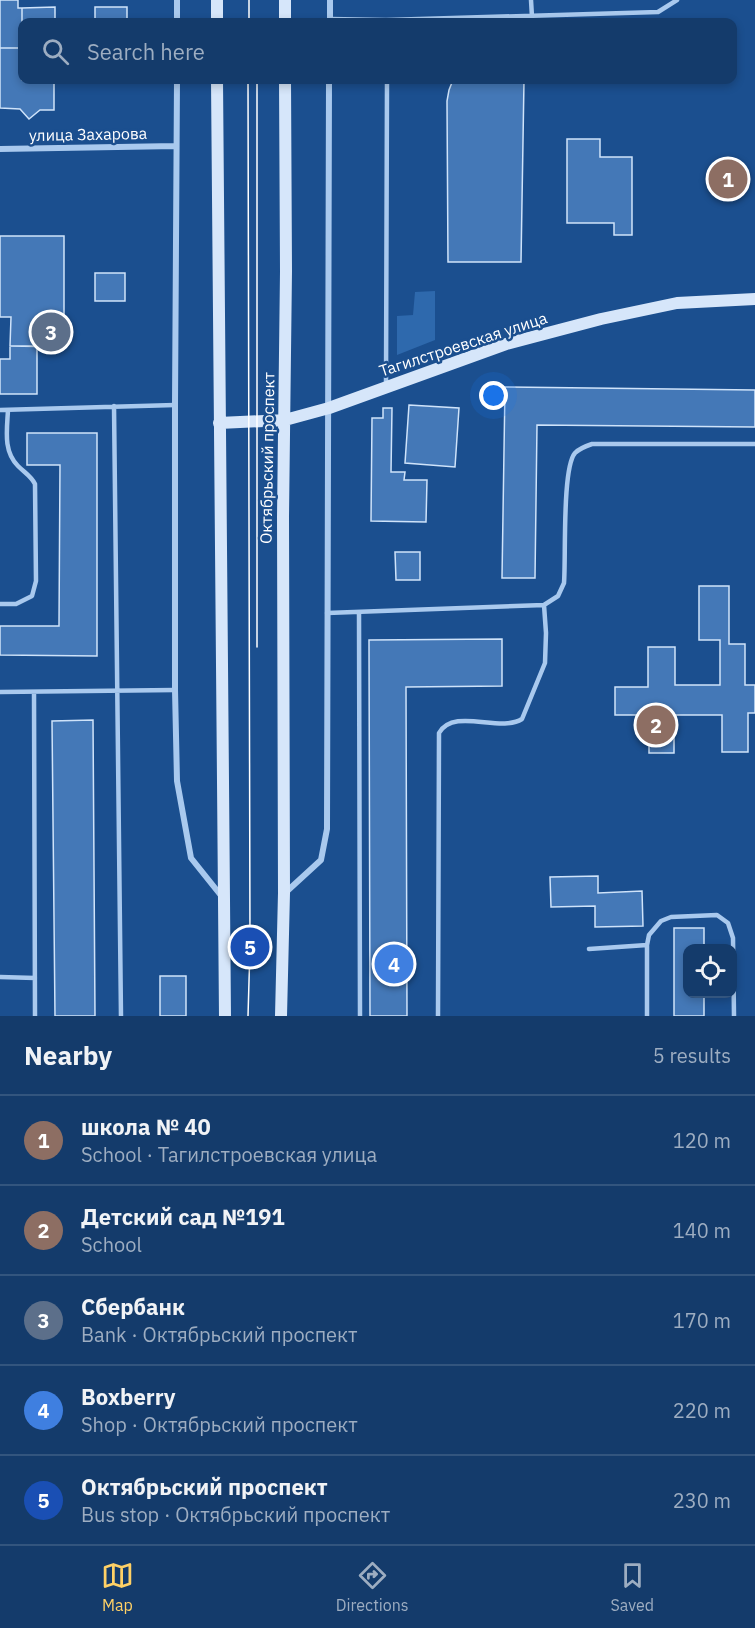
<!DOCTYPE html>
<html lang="en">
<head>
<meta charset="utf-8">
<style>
	:root { --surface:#143b6b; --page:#214673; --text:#f1f3f6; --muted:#9dadc1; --line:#33557e; --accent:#ffd166 }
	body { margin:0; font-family:"IBM Plex Sans",sans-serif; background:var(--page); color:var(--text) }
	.controls { position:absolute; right:18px; bottom:18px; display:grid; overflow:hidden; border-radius:12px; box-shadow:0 3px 9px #0003 }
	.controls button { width:54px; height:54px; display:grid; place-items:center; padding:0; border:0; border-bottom:2px solid var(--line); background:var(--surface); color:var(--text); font:30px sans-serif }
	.you { position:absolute; left:494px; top:396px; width:21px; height:21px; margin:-15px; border:4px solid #fff; border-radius:50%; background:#1a73e8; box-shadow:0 0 0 9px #1a73e833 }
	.badge { display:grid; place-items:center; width:39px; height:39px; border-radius:50%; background:var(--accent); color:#fff; font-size:20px; font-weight:700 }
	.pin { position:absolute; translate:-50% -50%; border:3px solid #fff; box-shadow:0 2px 6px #0006 }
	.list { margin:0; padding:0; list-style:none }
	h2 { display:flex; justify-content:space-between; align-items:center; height:78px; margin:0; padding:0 24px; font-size:26px }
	h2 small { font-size:20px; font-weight:400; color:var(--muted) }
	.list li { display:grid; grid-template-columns:39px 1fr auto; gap:18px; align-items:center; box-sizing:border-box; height:90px; padding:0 24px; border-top:2px solid var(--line) }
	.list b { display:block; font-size:22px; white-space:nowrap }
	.list p { margin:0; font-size:20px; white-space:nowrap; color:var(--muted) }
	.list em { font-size:20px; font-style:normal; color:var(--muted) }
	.icon { flex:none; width:33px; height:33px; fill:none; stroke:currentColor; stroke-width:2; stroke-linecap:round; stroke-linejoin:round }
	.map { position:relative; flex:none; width:755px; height:1016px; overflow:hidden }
	.search { position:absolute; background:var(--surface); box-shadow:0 3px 9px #0003; left:18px; right:18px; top:18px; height:66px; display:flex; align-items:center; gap:15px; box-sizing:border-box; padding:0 21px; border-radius:12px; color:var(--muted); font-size:22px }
	.sheet { height:528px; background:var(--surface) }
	nav { display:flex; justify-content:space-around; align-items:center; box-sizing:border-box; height:84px; border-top:2px solid var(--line); background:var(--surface); font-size:16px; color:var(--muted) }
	nav a { display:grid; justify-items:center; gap:3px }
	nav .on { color:var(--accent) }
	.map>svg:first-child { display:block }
	.green { fill:#2e69ad }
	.building { fill:#4478b7; stroke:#cfe3fa; stroke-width:1.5 }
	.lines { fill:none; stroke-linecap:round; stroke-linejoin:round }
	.lane { stroke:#a9c9ee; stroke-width:4.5 }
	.street { stroke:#a9c9ee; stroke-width:6 }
	.secondary { stroke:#d6e6fa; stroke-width:12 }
	.tram { stroke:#fff; stroke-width:1.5 }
	.labels { text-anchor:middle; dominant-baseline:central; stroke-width:5; stroke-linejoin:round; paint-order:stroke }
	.street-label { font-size:16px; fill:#fff; stroke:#1b4f8f }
</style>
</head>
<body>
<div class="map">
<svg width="755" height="1016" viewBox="0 0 755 1016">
	<rect width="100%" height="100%" fill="#1b4f8f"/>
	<path class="green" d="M435,291v49l-38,15v-39l16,-1 2,-23z"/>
	<path class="building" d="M0,0h18v8h4v40h-22z
		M55,7v15h-33v58h32v30h-14l-11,9 -9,-10 -20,-1v-60h22v-40z
		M95,7h32v15h-32z
		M453,80h71l-3,182h-73l-1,-161 2,-11z
		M636,80h38v2h-38z
		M567,139h33v18h32v78h-18v-12h-47z
		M0,236h64v111l-54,-1 1,-29h-11z
		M95,273h30v28h-30z
		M10,346h27v48h-37v-35h10z
		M505,387l250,3v37l-218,-2 -2,153h-33z
		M409,405l50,3 -4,59 -50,-4z
		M383,408h9l-1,64h14l-1,8h23l-1,42 -55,-1 1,-103h11z
		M27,433h70v223l-97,-1v-29h59l1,-161h-33z
		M395,552h25v28h-24z
		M699,586h30v58h16v41h10v28h-7v39h-26v-37h-48v38h-25v-38h-34v-28h33v-40h27v38h45v-45h-21z
		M502,639v47l-96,1 1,329h-37l-1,-376z
		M93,720l2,296h-40l-3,-295z
		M598,876v17l44,-2 1,35 -48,1v-21l-44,1 -1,-30z
		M674,928h30v20h-16v45h16v23h-30z
		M160,976h26v40h-26z"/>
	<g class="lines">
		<path class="lane" d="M531,0l1,17
			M330,19l56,1 272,-8 19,-12
			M386,386l1,-306
			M114,406l7,610
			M0,410l175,-5
			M0,604h16l16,-8 4,-15 -1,-97c-4,-8 -10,-11 -17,-18 -15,-15 -11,-36 -10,-56
			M359,612l1,404
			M327,613l217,-8 14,-9 6,-13c2,-25 -2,-115 11,-130 5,-5 11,-7 17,-9h163
			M0,692l175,-2
			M34,692l1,324
			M589,949l58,-4
			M0,977l35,1
			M438,1016l1,-283c15,-26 61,0 83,-14l23,-56 1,-30 -2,-28
			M647,1016v-71l2,-10 12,-14 10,-4 46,-2 11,8 5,15 1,78"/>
		<path class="street" d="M177,0v22
			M330,22v-22
			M177,80l-2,325v285l2,91 14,77 32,40
			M0,149l176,-3
			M285,893l36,-33 6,-31 2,-749"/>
		<path class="secondary" d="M217,0v22
			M285,0v22
			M217,80l8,936
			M219,423l66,-3 44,-12 177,-64 95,-25 76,-16 78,-4
			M281,1016l3,-123 -1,-376 3,-246 -1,-191"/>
		<path class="tram" d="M249,22v-22
			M248,80l2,867 -2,69
			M257,80v567"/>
	</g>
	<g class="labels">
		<g class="street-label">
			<text transform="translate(88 134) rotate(-1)">улица Захарова</text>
			<text transform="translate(463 344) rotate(-18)">Тагилстроевская улица</text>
			<text transform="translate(267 458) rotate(-89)">Октябрьский проспект</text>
		</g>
	</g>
</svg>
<div class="controls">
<button><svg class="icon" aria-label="locate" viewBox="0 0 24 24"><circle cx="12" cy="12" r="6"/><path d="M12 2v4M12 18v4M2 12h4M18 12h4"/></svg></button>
</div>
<div class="you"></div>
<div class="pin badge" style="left:728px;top:179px;background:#8d6e63">1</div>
<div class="pin badge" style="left:656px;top:725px;background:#8d6e63">2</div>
<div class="pin badge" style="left:51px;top:332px;background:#5c6f8a">3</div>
<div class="pin badge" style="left:394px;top:964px;background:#3f7fe0">4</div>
<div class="pin badge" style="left:250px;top:947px;background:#1a4fb4">5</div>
<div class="search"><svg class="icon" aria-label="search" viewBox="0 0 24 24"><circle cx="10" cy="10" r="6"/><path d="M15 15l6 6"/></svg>Search here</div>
</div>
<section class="sheet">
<h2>Nearby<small>5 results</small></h2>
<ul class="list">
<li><span class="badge" style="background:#8d6e63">1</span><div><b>школа № 40</b><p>School · Тагилстроевская улица</p></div><em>120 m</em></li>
<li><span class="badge" style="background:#8d6e63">2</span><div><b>Детский сад №191</b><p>School</p></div><em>140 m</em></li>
<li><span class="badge" style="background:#5c6f8a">3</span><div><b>Сбербанк</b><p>Bank · Октябрьский проспект</p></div><em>170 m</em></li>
<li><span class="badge" style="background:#3f7fe0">4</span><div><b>Boxberry</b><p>Shop · Октябрьский проспект</p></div><em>220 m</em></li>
<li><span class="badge" style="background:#1a4fb4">5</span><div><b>Октябрьский проспект</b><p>Bus stop · Октябрьский проспект</p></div><em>230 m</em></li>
</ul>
</section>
<nav>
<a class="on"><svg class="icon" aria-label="map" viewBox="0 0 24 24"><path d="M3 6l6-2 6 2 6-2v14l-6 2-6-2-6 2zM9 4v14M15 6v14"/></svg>Map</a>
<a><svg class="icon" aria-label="directions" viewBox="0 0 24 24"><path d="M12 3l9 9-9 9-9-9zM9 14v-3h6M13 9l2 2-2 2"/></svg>Directions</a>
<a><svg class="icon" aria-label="saved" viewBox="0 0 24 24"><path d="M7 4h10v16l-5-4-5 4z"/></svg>Saved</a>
</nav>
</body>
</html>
